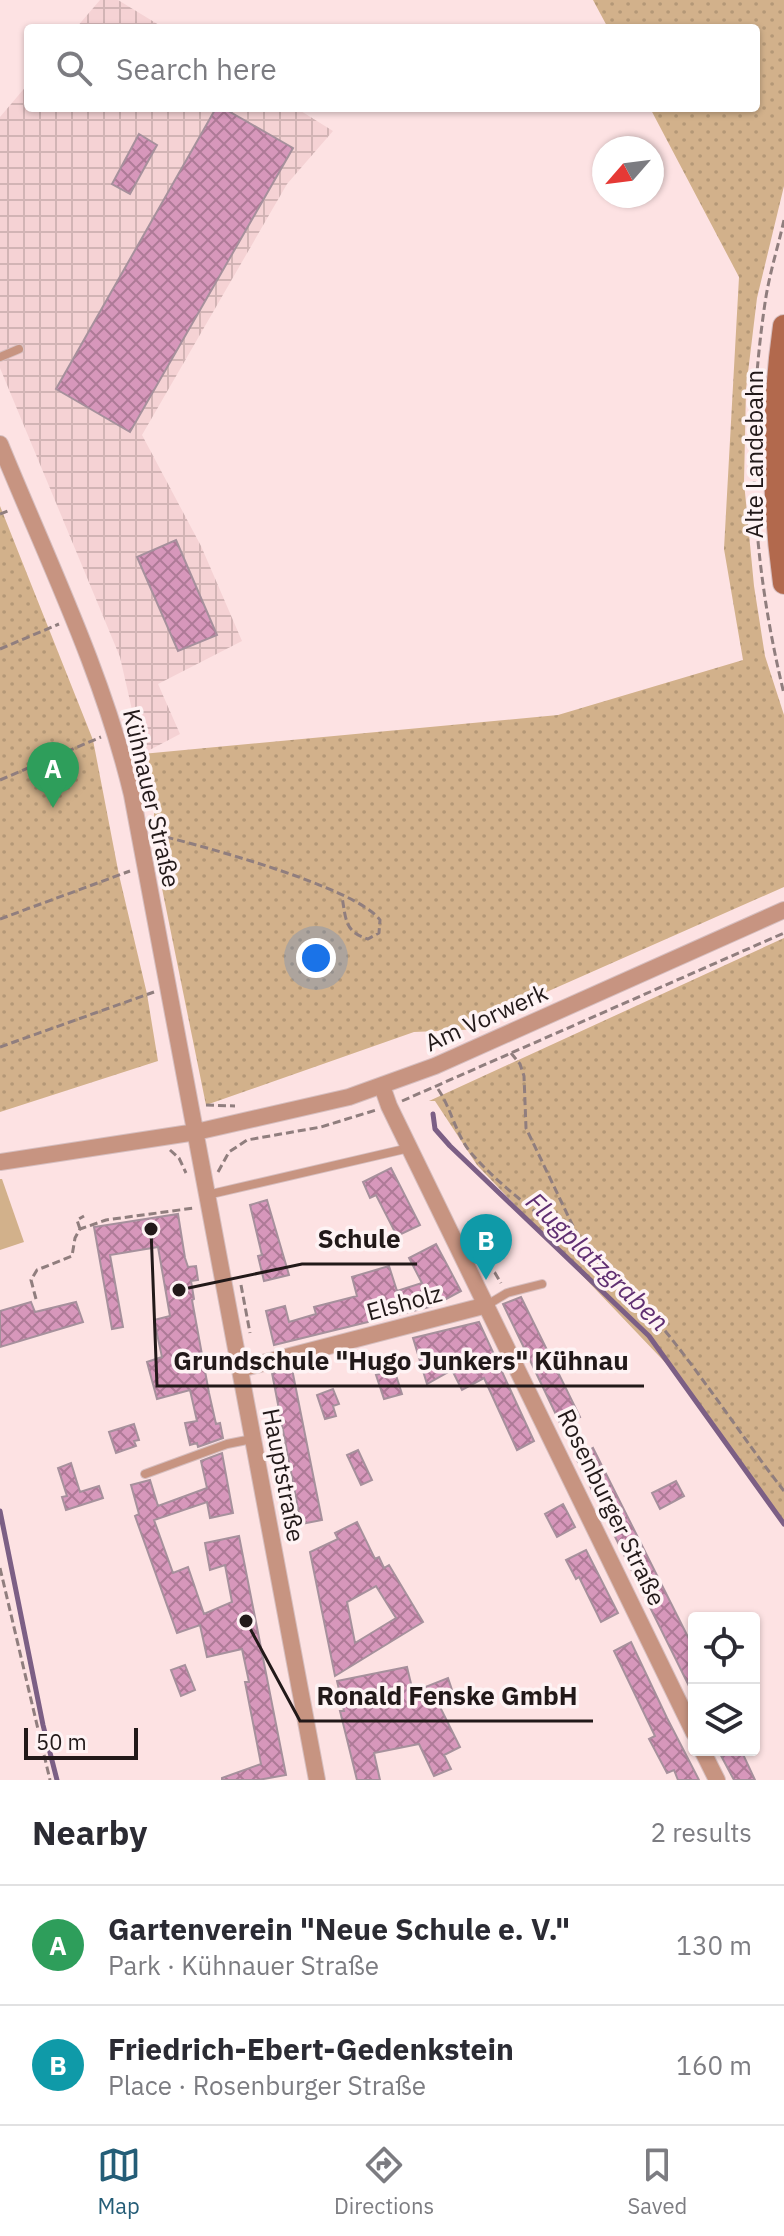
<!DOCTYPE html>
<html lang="en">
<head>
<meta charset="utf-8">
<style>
	:root { --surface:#fff; --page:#f7f7f7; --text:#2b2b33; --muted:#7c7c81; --line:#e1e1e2; --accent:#245d77 }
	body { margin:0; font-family:"IBM Plex Sans",sans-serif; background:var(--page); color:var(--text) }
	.controls { position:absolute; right:24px; bottom:24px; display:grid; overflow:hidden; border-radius:8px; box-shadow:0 2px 6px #0004 }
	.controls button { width:72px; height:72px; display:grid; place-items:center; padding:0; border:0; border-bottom:2px solid var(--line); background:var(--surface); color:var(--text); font:40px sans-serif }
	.compass { position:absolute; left:592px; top:136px; width:72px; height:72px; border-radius:50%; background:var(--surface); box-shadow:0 2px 6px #0004; rotate:242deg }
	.scale { position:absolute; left:24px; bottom:20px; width:114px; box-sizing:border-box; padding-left:8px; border:4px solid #221919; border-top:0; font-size:22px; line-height:28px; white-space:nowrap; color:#221919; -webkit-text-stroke:6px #fef3f4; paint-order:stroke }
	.you { position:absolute; left:316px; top:958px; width:28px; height:28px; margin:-20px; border:6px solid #fff; border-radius:50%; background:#1a73e8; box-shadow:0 0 0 12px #1a73e833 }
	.badge { display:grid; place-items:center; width:52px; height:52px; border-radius:50%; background:var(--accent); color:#fff; font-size:26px; font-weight:700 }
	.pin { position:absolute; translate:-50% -66px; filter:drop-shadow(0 2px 4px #0008) }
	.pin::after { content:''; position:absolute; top:42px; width:28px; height:24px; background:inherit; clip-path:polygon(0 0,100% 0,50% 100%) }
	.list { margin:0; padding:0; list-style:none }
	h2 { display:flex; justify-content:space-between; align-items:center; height:104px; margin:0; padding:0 32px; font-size:34px }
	h2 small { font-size:26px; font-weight:400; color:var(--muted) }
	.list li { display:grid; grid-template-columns:52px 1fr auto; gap:24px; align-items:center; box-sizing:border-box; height:120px; padding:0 32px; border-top:2px solid var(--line) }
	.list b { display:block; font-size:30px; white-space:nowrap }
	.list p { margin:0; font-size:26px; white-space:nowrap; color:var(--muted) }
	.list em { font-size:26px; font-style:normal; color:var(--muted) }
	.icon { flex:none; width:44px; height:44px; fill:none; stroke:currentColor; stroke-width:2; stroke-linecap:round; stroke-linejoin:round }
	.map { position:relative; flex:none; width:784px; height:1780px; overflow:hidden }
	.search { position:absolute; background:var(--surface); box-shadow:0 2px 6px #0004; left:24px; right:24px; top:24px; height:88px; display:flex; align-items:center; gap:20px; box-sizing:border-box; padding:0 28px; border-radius:8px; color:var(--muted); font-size:30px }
	.sheet { height:344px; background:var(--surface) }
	nav { display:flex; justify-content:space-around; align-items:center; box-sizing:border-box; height:112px; border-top:2px solid var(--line); background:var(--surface); font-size:22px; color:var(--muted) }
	nav a { display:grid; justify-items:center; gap:4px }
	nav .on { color:var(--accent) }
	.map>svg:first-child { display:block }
	.industrial { fill:url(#industrial-grid) }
	.grass { fill:url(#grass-dots) }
	.park { fill:#d2b18b }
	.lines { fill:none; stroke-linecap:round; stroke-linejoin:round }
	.stream { stroke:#7c5f85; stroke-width:5 }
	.building { fill:url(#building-cross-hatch); stroke:#a6909c; stroke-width:2; fill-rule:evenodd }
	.service-casing { stroke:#d6bebf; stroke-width:10 }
	.minor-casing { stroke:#d6bebf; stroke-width:18 }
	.secondary-casing { stroke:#d6bebf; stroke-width:24 }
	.path { stroke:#907e7e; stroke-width:3; stroke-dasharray:8 4; stroke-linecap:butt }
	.service { stroke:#c79481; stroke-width:8 }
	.minor { stroke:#c79481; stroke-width:16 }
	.secondary { stroke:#b2694d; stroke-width:22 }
	.labels { text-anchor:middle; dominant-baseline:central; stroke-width:7; stroke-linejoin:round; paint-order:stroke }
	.street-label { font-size:24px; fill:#221919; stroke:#fef3f4 }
	.water-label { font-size:26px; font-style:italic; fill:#602f72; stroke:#fef3f4 }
	.leader { fill:none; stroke:#221919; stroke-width:3 }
	.callout-dot { fill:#221919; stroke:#fef3f4; stroke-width:3 }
	.callout-label { font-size:26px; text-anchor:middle; font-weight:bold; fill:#221919; stroke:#fef3f4; stroke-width:7; stroke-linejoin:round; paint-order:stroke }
</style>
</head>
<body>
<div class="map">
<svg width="784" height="1780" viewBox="0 0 784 1780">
	<defs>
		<pattern id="industrial-grid" width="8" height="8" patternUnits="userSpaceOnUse" patternTransform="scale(2)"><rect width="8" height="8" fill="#f5d2d4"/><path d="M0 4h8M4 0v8" fill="none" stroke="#d2b4b5"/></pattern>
		<pattern id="grass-dots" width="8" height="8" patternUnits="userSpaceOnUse" patternTransform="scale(2)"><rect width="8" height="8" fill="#d2b18b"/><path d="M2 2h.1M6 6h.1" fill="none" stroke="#b49877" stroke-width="1.8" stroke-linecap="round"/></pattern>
		<pattern id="building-cross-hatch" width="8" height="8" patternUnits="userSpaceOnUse" patternTransform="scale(2)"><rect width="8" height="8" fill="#d797bb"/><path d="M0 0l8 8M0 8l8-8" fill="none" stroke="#ae7a97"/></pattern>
	</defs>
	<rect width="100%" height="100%" fill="#fde2e3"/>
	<path class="industrial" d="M100,0h18l46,28h-88z
		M28,84v24h268l37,23 -46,53 -145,251 59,111 41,95 -84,43 22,50 -38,20 -22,-97 -120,-289v-251z"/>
	<path class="grass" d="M593,0h191v186l-27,112 -11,91 -2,93 10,104 11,70 19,59v172l-303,134 2,8 -69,3 -208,73 -52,-256v-41l-12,-54 416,-39 185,-55 -19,-111 15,-272 -89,-169h106v-80h-148z
		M0,506l93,234 26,135 28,119 11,67 -158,51z
		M784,938v585l-105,-146 -202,-212 -42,-64h-6z"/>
	<path class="park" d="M0,1179h2l22,63 -24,8z"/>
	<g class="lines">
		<path class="stream" d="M433,1114l2,15 15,17 199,190 135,188
			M0,1511l43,214 14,55"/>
	</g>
	<path class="building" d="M216,108h7l70,40 -163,284 -74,-43z
		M139,134l18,11 -27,49 -18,-10z
		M176,540l41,95 -39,16 -41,-94z
		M391,1168l29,57 -23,11 -21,-41 -6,3 -7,-16z
		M267,1200l22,75 -25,6 -6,-25 4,-1 -12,-50z
		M178,1214l7,44 3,9 8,-1 2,14 -7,1 3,18 -2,1 17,93 7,31 4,-1 3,15 -25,9 -1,-4 -7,2 -5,-22 12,-2 -7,-31 -33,9 -10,-37 15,-5 -8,-37 16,-4 -12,-69 -48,8 13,72 -11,2 -18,-102z
		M436,1244l25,47 -28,15 -159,39 -8,-34 19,-5 4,16 27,-8 -2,-7 43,-11 -5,-19 37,-11 8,25 25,-8 -13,-25z
		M521,1297l59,120 -18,10 -59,-123z
		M31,1302l4,10 41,-10 7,20 -83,25v-36z
		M479,1322l55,119 -17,9 -33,-72 -22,12 -10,-20 -25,14 -14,-46z
		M292,1369l30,151 -21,4 -29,-151z
		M394,1369l8,25 -18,5 -8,-24z
		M333,1389l6,15 -6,2 3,10 -11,3 -8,-24z
		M134,1424l5,16 -5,1 2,5 -20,7 -7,-21z
		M593,1448l101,201v47l-118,-238z
		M358,1450l14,30 -11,5 -14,-30z
		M222,1453l11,60 -23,5 -3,-16 -53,18 19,53 15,-6 16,47 28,-12 -7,-37 -15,5 -5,-27 34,-7 47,239 -28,5h-36v-2l39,-14 -16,-82h4l-7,-33 -35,8 -7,-32 -23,8 -42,-117 4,-2 -8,-29 19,-5 8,26 49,-18 -6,-27z
		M71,1463l9,29 19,-6 4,12 -37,12 -4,-13 5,-1 -9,-28z
		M676,1481l8,15 -24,13 -8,-16z
		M563,1504l12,23 -18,10 -12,-23z
		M357,1522l18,37 4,-2 5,11 5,-3 34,57 -88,54 -25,-124 28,-13 -3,-6zM376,1586l20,32 -41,25 -8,-41z
		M586,1550l32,63 -17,9 -22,-45 -3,2 -10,-19z
		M631,1642l36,76 32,62h-21l-4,-10 -7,3 -18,-34 6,-3 -41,-85z
		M185,1665l10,25 -14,6 -10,-26z
		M407,1667l6,25 35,-14 4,12 -17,7 25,50 -16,8 7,14 -17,7 -15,-32 -45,9 6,27h-23l-17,-69h4l-7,-30z
		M718,1750h23l14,30h-21z"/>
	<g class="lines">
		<defs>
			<path id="service" d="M0,357l19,-8
				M207,1195l202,-47
				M487,1305l20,-12 35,-9
				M145,1474l82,-30 25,-5"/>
			<path id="minor" d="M0,444c47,115 103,229 132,351l185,985
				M382,1086l7,20 305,627
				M0,1162l196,-30 153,-35 86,-31 349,-156
				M240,1369l247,-64
				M702,1750l15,30"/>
			<path id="secondary" d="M784,326c-12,85 -12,172 0,257"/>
		</defs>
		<use href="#service" class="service-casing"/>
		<use href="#minor" class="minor-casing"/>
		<use href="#secondary" class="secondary-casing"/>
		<path class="path" d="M784,220c-6,27 -15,55 -19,83 -20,136 -13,258 19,391
			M0,514l10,-4
			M0,649l59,-25
			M0,780l101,-43
			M154,834c45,11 202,53 226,86l-1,13 -11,6c-24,-7 -22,-21 -26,-42
			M0,919l130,-48
			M0,1047l154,-55
			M511,1053l9,11 4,12 2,52 56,117
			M438,1089c14,21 17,44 33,64 48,55 116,90 165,144 55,60 98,130 148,194
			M402,1101l382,-168
			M206,1105l29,1
			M170,1150l9,8 7,15
			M218,1172l11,-20 18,-12 74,-13 55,-17
			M80,1229l-3,-9 7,-4
			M485,1265l10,8 6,10
			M241,1285l9,48
			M36,1299l-5,-19 6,-10 35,-14 3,-18 5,-9 26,-9 88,-12
			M0,1568l50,212"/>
		<use href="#service" class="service"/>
		<use href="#minor" class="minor"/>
		<use href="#secondary" class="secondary"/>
	</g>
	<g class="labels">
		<g class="street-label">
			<text transform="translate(754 454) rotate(-90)">Alte Landebahn</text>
			<text transform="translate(152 798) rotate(77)">Kühnauer Straße</text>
			<text transform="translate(486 1017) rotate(-24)">Am Vorwerk</text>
			<text transform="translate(404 1302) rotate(-15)">Elsholz</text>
			<text transform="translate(284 1475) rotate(79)">Hauptstraße</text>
			<text transform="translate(612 1507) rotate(64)">Rosenburger Straße</text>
		</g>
		<g class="water-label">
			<text transform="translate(598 1261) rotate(44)">Flugplatzgraben</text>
		</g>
	</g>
	<path class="leader" d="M179 1290L302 1264H417M151 1229L157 1386H644M246 1621L300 1721H593"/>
	<g class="callout-dot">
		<circle cx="179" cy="1290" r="8"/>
		<circle cx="151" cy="1229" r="8"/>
		<circle cx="246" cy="1621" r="8"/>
	</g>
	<g class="callout-label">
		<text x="359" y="1248">Schule</text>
		<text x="401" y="1370">Grundschule "Hugo Junkers" Kühnau</text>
		<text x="447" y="1705">Ronald Fenske GmbH</text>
	</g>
</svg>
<div class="controls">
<button><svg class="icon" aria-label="locate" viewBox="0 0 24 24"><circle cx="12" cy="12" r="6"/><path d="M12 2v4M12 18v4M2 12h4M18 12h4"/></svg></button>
<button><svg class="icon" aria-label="layers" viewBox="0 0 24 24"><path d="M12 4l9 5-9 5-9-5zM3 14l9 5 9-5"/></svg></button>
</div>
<svg class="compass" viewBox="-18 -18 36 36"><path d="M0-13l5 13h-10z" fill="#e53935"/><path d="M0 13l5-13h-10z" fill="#7c7c81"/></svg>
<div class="scale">50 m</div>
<div class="you"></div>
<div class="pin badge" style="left:53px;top:808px;background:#2e9e5b">A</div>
<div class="pin badge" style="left:486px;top:1280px;background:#0f9aa8">B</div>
<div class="search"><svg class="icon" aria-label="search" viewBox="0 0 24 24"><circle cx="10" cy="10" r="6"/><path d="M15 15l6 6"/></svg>Search here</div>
</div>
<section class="sheet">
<h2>Nearby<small>2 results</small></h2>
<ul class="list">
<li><span class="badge" style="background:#2e9e5b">A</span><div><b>Gartenverein &quot;Neue Schule e. V.&quot;</b><p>Park · Kühnauer Straße</p></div><em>130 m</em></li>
<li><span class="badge" style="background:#0f9aa8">B</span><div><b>Friedrich-Ebert-Gedenkstein</b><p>Place · Rosenburger Straße</p></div><em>160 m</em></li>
</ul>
</section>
<nav>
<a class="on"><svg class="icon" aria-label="map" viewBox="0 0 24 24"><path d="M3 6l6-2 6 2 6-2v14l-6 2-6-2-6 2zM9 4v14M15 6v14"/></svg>Map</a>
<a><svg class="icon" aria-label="directions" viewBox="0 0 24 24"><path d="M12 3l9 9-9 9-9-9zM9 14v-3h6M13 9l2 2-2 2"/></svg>Directions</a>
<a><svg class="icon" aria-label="saved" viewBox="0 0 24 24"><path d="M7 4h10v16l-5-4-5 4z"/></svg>Saved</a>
</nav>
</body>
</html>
